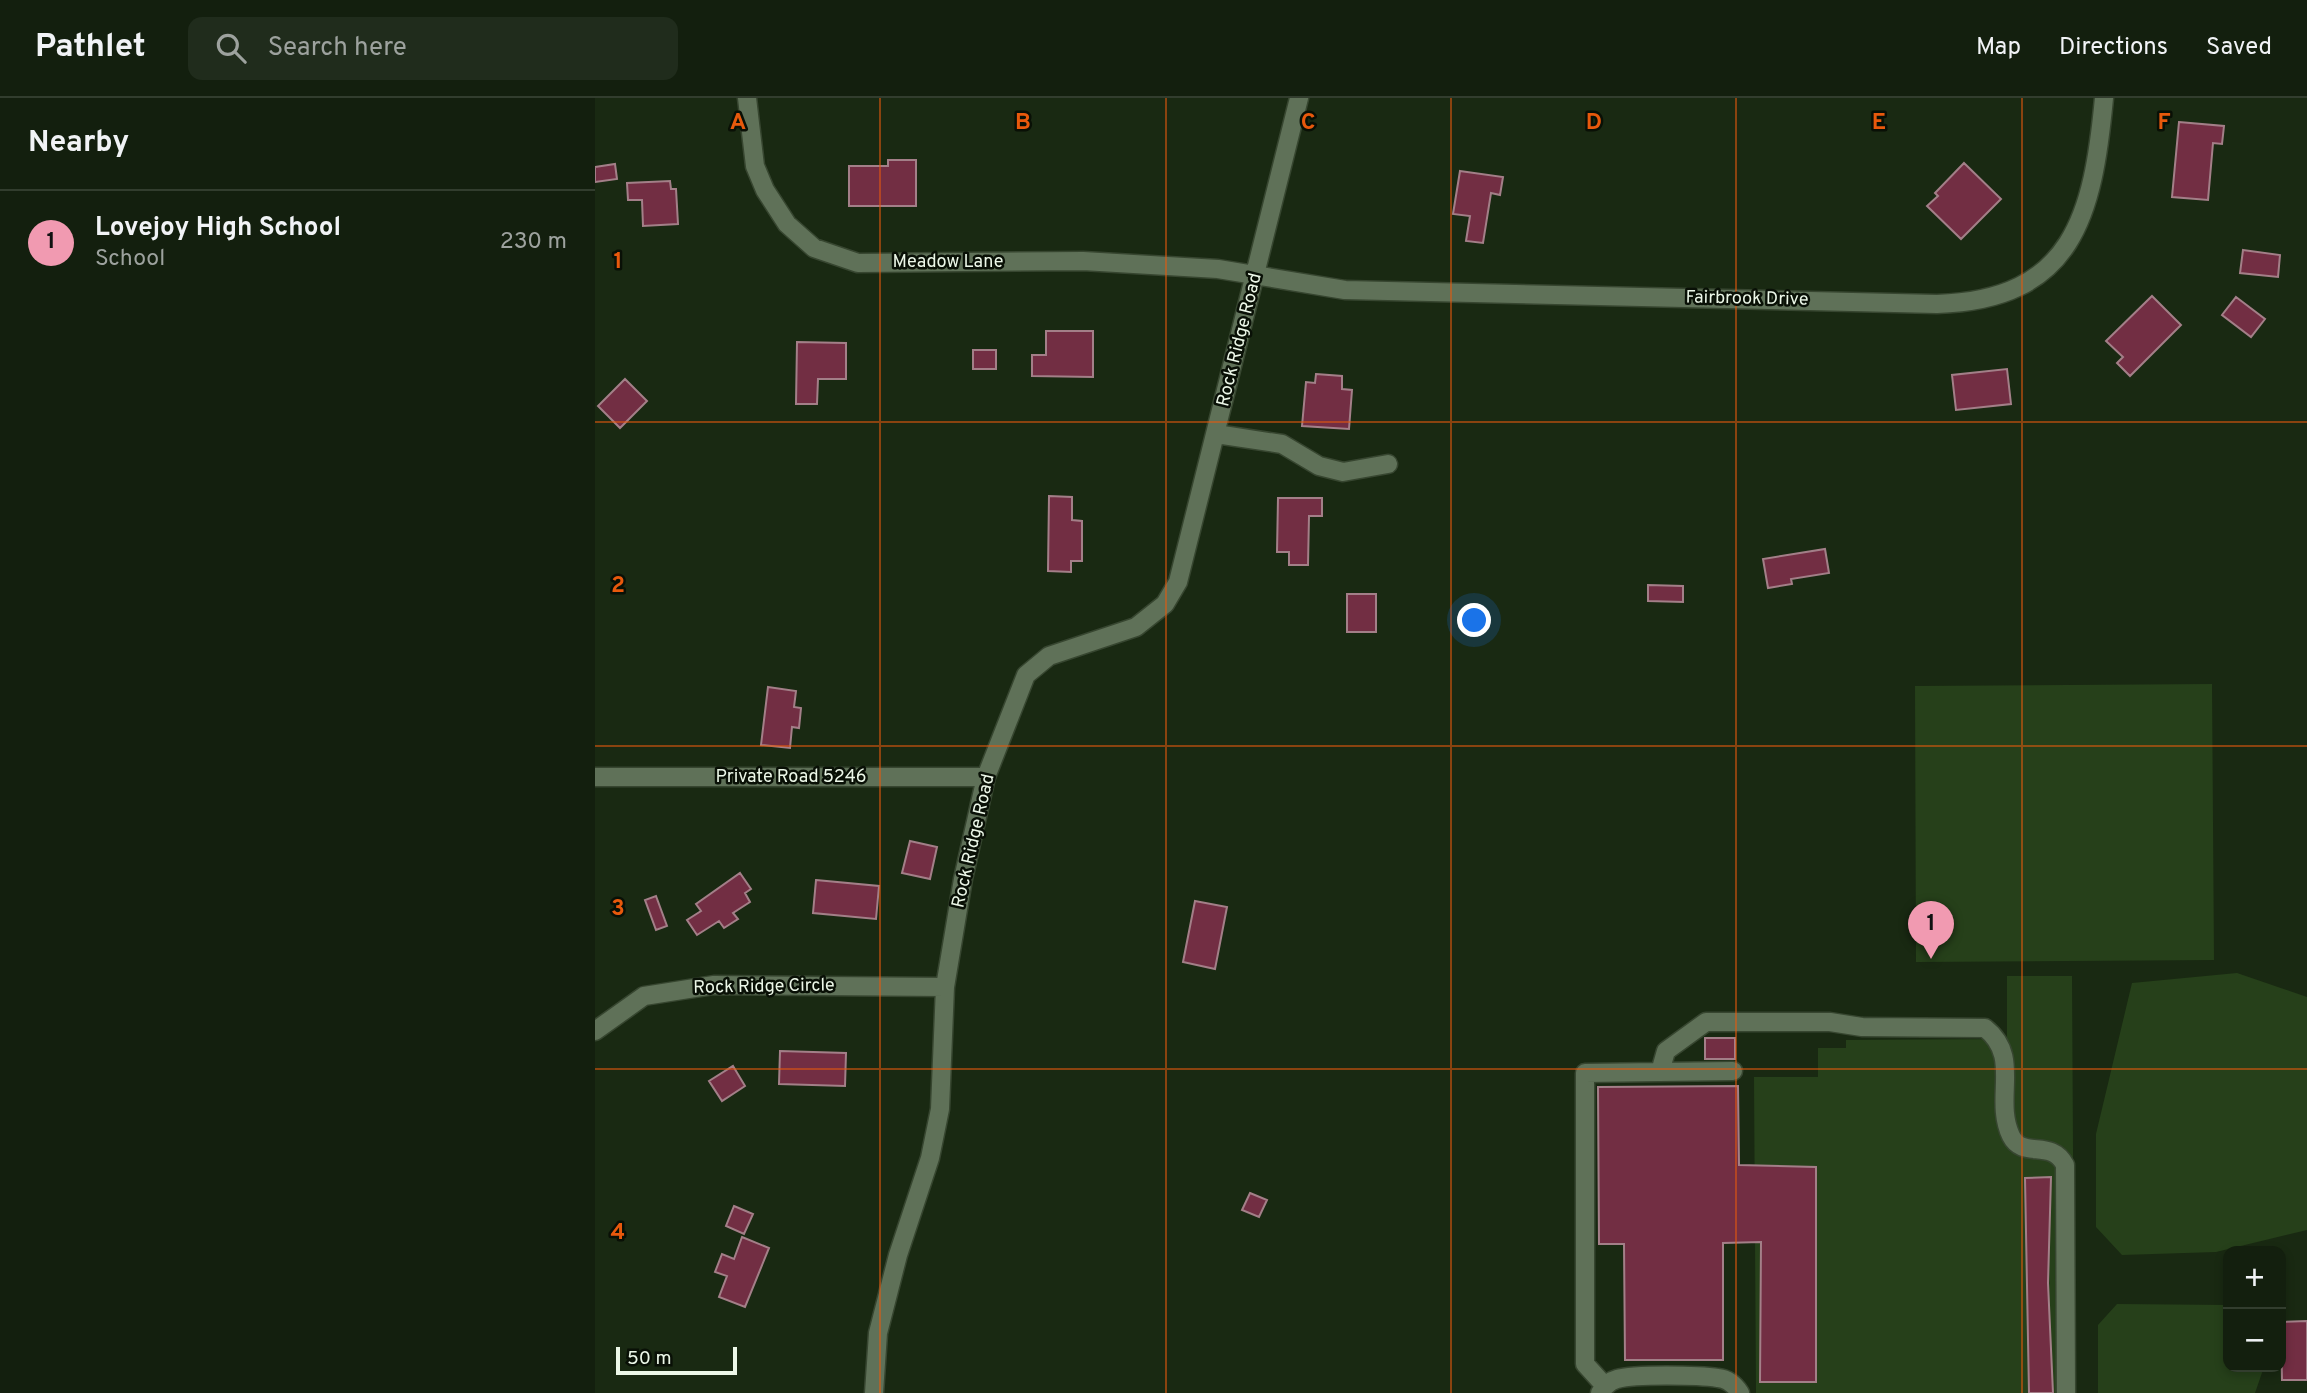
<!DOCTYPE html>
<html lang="en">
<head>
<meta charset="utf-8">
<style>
	:root { --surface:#131f0e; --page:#202c1c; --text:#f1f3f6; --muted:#9da29e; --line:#323d2e; --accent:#f19ab1 }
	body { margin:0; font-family:Overpass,sans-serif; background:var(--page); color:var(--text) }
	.controls { position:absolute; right:21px; bottom:21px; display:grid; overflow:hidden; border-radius:14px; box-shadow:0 4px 10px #0003 }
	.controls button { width:63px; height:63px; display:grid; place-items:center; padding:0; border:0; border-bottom:2px solid var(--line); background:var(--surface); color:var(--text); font:35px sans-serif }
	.scale { position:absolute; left:21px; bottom:18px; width:121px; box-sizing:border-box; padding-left:7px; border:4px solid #ecf7e8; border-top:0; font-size:19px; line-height:24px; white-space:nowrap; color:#ecf7e8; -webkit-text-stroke:5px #091006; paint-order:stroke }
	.you { position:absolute; left:880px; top:523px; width:24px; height:24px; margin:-18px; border:5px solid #fff; border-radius:50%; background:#1a73e8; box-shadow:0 0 0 10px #1a73e833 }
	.badge { display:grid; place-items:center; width:46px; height:46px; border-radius:50%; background:var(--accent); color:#111; font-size:23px; font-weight:700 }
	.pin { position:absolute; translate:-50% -58px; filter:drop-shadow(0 2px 4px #0008) }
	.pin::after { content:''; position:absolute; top:37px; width:24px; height:21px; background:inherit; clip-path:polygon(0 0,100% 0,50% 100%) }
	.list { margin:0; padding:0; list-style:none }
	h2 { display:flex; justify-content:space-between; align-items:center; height:91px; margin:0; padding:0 28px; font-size:30px }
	h2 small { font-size:23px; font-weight:400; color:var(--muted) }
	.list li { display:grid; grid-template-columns:46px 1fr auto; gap:21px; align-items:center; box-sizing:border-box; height:105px; padding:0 28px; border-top:2px solid var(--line) }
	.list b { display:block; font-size:26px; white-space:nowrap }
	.list p { margin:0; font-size:23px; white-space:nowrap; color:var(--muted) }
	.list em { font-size:23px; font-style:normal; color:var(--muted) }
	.icon { flex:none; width:38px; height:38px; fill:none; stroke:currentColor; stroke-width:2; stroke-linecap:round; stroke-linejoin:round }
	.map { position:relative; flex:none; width:1712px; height:1295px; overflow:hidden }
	header { display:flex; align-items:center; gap:42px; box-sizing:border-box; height:98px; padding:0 35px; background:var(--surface); border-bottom:2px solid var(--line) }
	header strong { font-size:33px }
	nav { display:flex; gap:38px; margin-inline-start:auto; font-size:24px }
	.search { width:490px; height:63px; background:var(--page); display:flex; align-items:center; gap:18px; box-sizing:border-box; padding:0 24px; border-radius:14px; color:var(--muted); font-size:26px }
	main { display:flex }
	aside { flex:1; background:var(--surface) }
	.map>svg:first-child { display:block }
	.green { fill:#26401a }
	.building { fill:#722e43; stroke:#a37f88; stroke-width:2 }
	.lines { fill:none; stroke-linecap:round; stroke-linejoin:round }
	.minor-casing { stroke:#374630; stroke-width:21 }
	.minor { stroke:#5f7158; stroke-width:18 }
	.grid { fill:none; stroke:#e8590c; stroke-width:2; stroke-opacity:0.55 }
	.labels { text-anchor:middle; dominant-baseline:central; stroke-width:5; stroke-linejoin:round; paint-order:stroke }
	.street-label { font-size:18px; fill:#ecf7e8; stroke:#091006 }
	.grid-label { font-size:23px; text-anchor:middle; font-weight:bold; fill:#e8590c; stroke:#091006; stroke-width:5; stroke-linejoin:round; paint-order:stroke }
</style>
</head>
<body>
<header>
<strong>Pathlet</strong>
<div class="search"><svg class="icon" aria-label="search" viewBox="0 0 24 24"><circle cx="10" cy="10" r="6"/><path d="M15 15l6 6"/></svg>Search here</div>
<nav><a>Map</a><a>Directions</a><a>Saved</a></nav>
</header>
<main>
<aside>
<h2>Nearby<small></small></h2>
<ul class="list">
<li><span class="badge">1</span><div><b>Lovejoy High School</b><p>School</p></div><em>230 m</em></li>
</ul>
</aside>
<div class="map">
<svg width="1712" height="1295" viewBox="0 0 1712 1295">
	<rect width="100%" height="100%" fill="#192912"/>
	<path class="green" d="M1617,586l2,276 -298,2 -1,-276z
		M1642,875l70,24v233l-91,22 -94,3 -26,-28v-93l36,-151z
		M1412,878h65l2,343 -11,74h-307l-2,-316h64v-29h28v-8l161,-1z
		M1522,1206l111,1v62h36l-9,26h-157v-68z"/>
	<path class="building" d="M1584,24l45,4 -2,18 -9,-1 -5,57 -36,-3z
		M293,62h28v46h-67v-40h39z
		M1369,65l37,36 -40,40 -34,-33 11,-10 -3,-3z
		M20,66l2,15 -22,3v-15z
		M865,73l43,6 -3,18 -9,-2 -8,50 -17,-2 4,-25 -17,-2z
		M75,83l1,8h5l2,35 -35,2 -1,-26h-14l-1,-17z
		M1648,152l37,5 -2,22 -38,-4z
		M1557,198l29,29 -51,51 -13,-13 6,-6 -17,-16z
		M1641,199l29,22 -14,18 -29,-22z
		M451,233h47v46l-61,-1v-21h14z
		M202,244l49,1v36h-28l-1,25h-21z
		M378,252h23v19h-23z
		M1412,271l4,35 -55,6 -4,-35z
		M721,276l26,2v13l10,1 -3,39 -47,-3 4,-44 9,1z
		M30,281l22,22 -27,27 -22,-22z
		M454,398l23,1v23l10,1v40h-11v11l-23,-1z
		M683,400h44v18h-13l-1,49h-19v-13h-12z
		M1230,451l4,24 -38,6 1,5 -24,4 -5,-29z
		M1053,487l35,1v16l-35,-1z
		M752,496h29v38h-29z
		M173,589l28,4 -2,16 7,1 -2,20 -7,-1 -2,21 -29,-3z
		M315,743l27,6 -7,32 -28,-6z
		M145,775l11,16 -6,4 5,9 -17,11 5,6 -14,9 -5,-7 -22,14 -10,-15 14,-9 -5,-7z
		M221,782l63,6 -3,33 -63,-6z
		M61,798l11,30 -11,4 -11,-30z
		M600,803l32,6 -12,62 -32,-7z
		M1110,940h30v21h-30z
		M185,953l66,2 -1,33 -66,-2z
		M138,968l12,20 -23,15 -13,-20z
		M1143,988l1,79 77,2v215h-56l1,-140 -38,1v117h-98l-1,-116h-25l-1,-157z
		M1456,1079l-3,106 5,110h-24l-4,-215z
		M655,1095l17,7 -8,17 -17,-7z
		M139,1108l19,8 -9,20 -18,-8z
		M147,1139l27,11 -24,59 -26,-10 8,-21 -12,-4 7,-18 12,5z
		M1712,1223v59h-25l-1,-58z"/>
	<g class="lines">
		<defs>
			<path id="minor" d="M152,0l8,68 10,24 22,34 27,24 44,15 225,-2 135,8 127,21 592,14c137,-4 156,-90 167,-206
				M621,336l66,10 37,22 24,6 45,-8
				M0,679h391
				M0,933l49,-35 70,-11 231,2
				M1065,974l6,-21 40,-29h124l32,5 123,1c37,29 8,70 26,108 12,24 40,2 54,29l1,228
				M1010,1288l-20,-22v-291l148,-2
				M279,1295l4,-60 20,-78 32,-97 10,-49 5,-122 18,-108 23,-102 40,-102 23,-19 87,-29 29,-23 13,-22 121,-484
				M1005,1295c4,-6 9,-12 17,-14 17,-5 82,-4 101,-1 10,1 17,7 22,15"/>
		</defs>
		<use href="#minor" class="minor-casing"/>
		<use href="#minor" class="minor"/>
	</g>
	<path class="grid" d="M285,0v1295M571,0v1295M856,0v1295M1141,0v1295M1427,0v1295M0,324h1712M0,648h1712M0,971h1712"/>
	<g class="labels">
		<g class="street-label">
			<text x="353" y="164">Meadow Lane</text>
			<text transform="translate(1152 201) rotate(1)">Fairbrook Drive</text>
			<text transform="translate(645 242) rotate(-76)">Rock Ridge Road</text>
			<text x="196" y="679">Private Road 5246</text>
			<text transform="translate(379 743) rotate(-77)">Rock Ridge Road</text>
			<text transform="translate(169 889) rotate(-1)">Rock Ridge Circle</text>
		</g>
	</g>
	<g class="grid-label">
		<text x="143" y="31">A</text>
		<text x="428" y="31">B</text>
		<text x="713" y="31">C</text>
		<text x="999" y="31">D</text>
		<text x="1284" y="31">E</text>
		<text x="1569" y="31">F</text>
		<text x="23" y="170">1</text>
		<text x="23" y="494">2</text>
		<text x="23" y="817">3</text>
		<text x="23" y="1141">4</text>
	</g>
</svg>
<div class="controls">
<button>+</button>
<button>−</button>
</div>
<div class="scale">50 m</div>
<div class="you"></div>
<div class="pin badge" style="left:1336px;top:861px">1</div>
</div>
</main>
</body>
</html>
